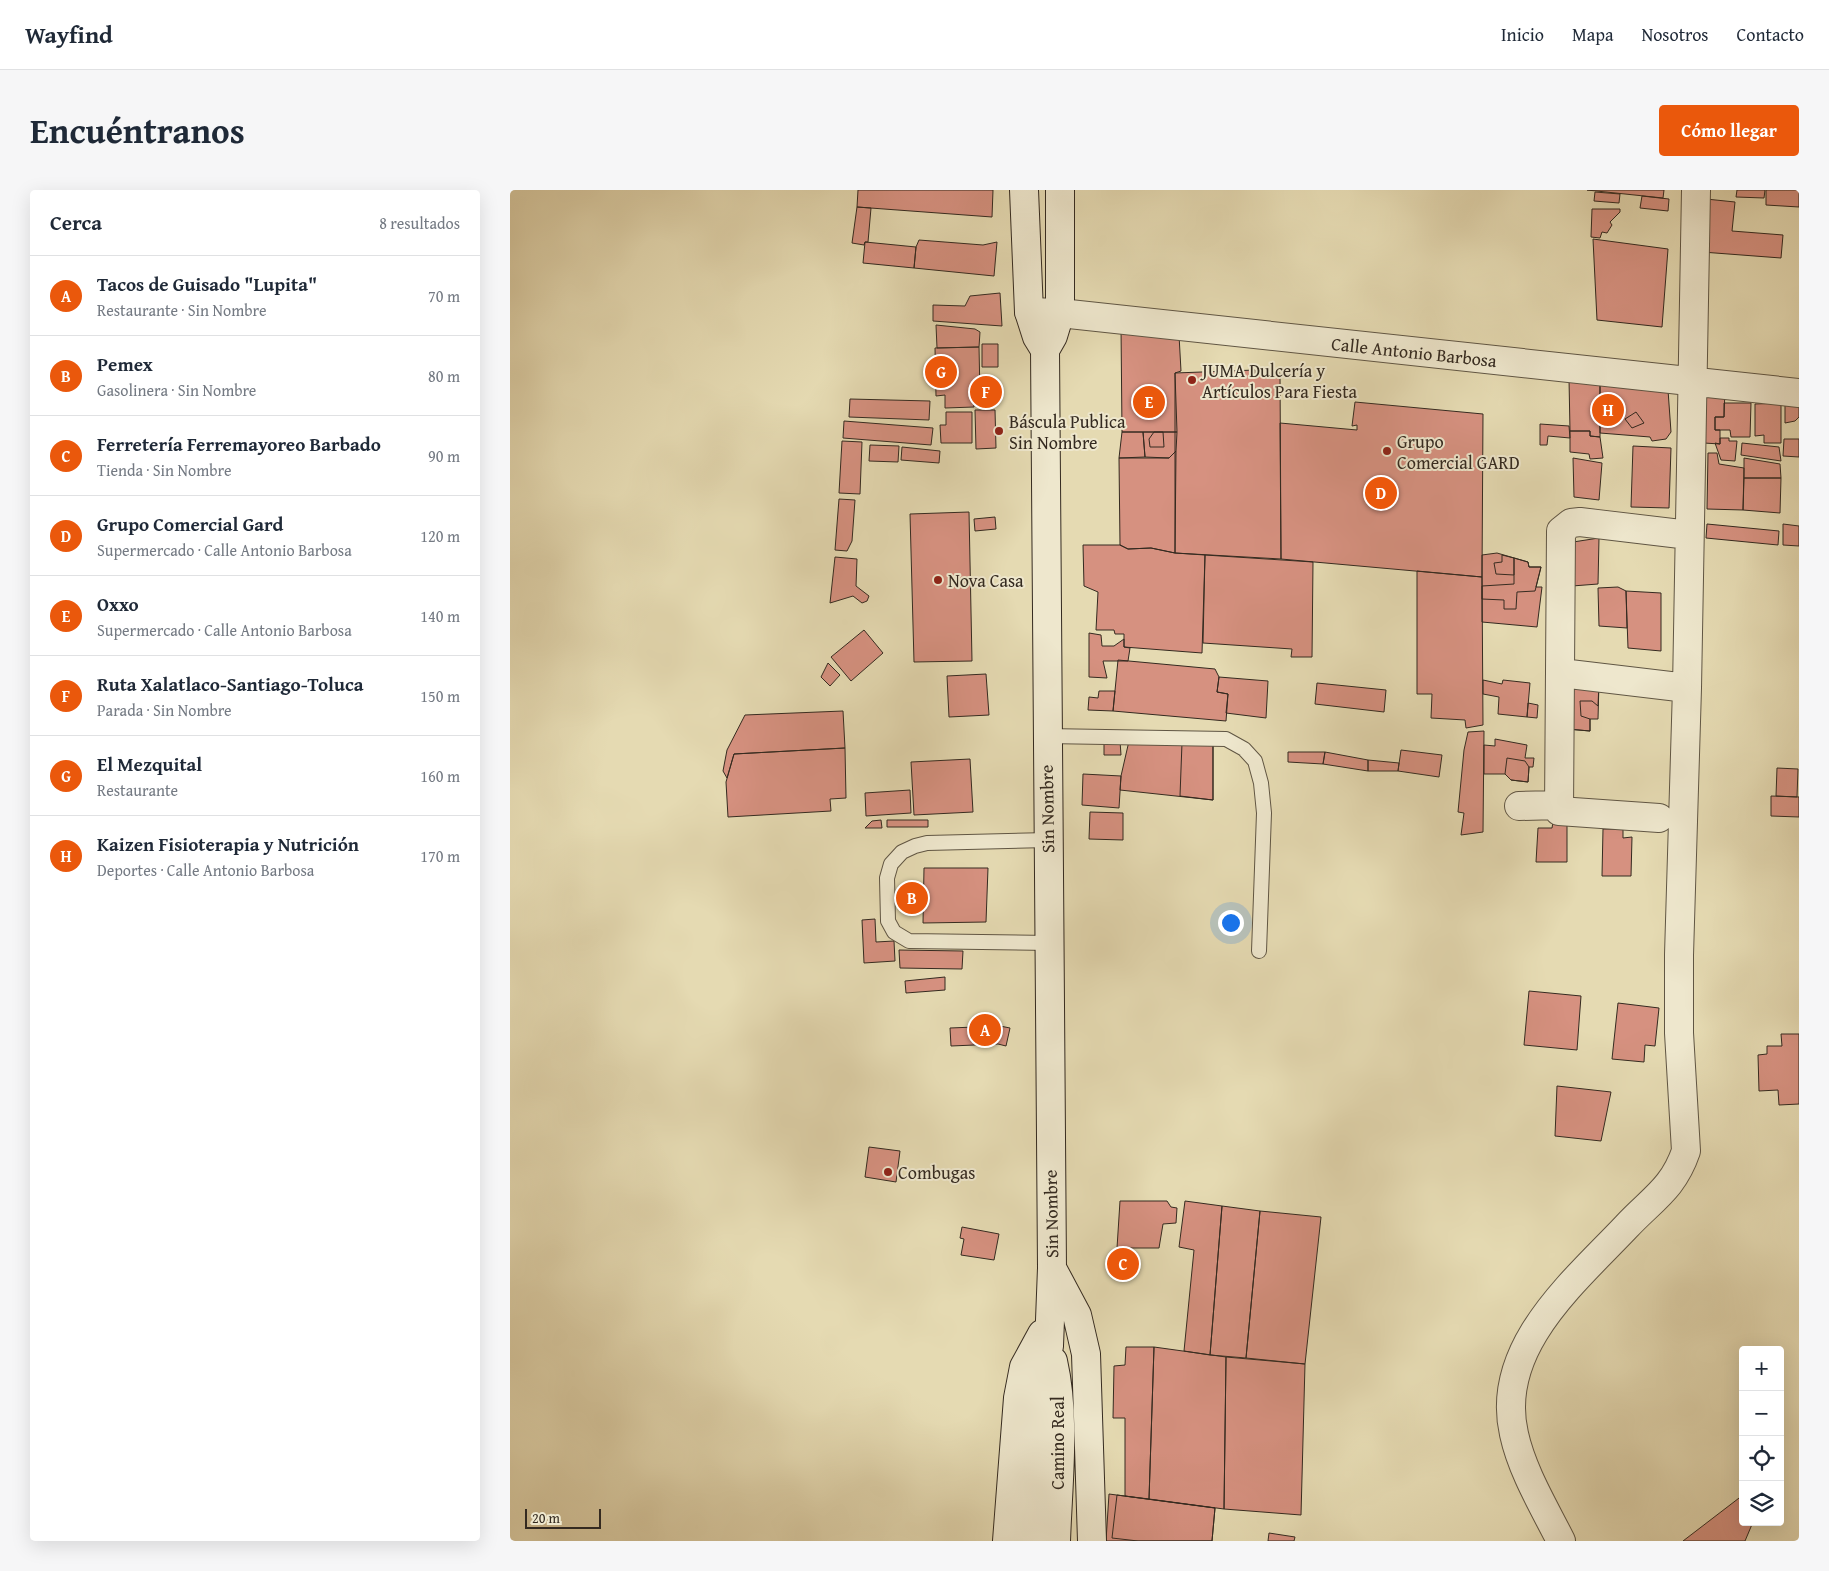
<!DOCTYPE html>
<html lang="es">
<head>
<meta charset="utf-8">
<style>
	:root { --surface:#fff; --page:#f6f6f7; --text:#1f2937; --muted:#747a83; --line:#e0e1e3; --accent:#ea580c }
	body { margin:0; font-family:"Gentium Book Plus",serif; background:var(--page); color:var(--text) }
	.controls { position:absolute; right:15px; bottom:15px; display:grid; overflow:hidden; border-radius:5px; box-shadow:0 5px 20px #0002 }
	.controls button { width:45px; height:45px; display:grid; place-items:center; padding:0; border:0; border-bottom:1px solid var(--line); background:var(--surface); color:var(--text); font:25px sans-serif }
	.scale { position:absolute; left:15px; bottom:12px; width:76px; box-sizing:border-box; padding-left:5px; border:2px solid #342a20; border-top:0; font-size:14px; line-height:18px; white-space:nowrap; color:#342a20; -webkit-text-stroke:4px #eee7cd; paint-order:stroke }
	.you { position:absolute; left:720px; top:732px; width:18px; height:18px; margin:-12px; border:4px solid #fff; border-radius:50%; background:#1a73e8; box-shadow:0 0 0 8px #1a73e833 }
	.badge { display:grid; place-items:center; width:32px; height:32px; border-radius:50%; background:var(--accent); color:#fff; font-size:16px; font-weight:700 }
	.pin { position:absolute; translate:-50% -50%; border:2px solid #fff; box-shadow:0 1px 5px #0006 }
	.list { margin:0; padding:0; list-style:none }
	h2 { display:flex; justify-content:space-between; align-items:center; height:65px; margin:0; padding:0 20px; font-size:21px }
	h2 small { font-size:16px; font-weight:400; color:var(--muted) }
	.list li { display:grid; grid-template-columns:32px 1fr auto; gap:15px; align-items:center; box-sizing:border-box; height:80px; padding:0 20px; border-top:1px solid var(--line) }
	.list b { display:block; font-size:19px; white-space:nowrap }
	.list p { margin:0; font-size:16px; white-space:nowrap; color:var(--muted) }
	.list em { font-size:16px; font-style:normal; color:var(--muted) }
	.icon { flex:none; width:28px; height:28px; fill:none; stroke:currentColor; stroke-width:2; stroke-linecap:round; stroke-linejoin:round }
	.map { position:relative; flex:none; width:1289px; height:1351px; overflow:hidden; border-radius:5px }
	header { display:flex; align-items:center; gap:30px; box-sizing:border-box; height:70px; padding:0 25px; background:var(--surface); border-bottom:1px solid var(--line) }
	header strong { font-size:24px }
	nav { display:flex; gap:28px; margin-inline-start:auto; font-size:18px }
	.intro { display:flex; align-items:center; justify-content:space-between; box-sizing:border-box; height:120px; padding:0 30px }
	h1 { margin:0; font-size:35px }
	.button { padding:12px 22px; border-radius:5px; background:var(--accent); color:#fff; font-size:18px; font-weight:700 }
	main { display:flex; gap:30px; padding:0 30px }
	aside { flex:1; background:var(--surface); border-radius:5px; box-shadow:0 5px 20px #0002 }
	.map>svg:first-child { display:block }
	.building { fill:#d69180; stroke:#342a20 }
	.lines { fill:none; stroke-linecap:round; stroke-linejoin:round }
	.service-casing { stroke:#605644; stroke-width:16 }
	.minor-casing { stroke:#605644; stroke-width:30 }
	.secondary-casing { stroke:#342a20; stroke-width:30 }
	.service { stroke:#eee7cd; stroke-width:14 }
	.minor { stroke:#eee7cd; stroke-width:28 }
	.secondary { stroke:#eee7cd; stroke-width:28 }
	.poi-dot { fill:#8f2418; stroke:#eee7cd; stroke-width:2 }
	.labels { text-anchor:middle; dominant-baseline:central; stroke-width:4; stroke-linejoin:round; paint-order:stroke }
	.street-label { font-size:18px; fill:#342a20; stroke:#eee7cd }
	.poi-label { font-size:18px; fill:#342a20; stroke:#eee7cd; text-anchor:start }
</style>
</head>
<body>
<header>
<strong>Wayfind</strong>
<nav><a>Inicio</a><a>Mapa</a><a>Nosotros</a><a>Contacto</a></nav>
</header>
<div class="intro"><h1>Encuéntranos</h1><a class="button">Cómo llegar</a></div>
<main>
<aside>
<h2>Cerca<small>8 resultados</small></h2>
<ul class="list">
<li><span class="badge">A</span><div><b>Tacos de Guisado &quot;Lupita&quot;</b><p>Restaurante · Sin Nombre</p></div><em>70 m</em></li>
<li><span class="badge">B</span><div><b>Pemex</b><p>Gasolinera · Sin Nombre</p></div><em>80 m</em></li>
<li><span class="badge">C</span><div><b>Ferretería Ferremayoreo Barbado</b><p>Tienda · Sin Nombre</p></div><em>90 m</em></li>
<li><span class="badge">D</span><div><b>Grupo Comercial Gard</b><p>Supermercado · Calle Antonio Barbosa</p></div><em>120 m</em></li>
<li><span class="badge">E</span><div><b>Oxxo</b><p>Supermercado · Calle Antonio Barbosa</p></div><em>140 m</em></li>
<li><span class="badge">F</span><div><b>Ruta Xalatlaco-Santiago-Toluca</b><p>Parada · Sin Nombre</p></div><em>150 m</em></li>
<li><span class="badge">G</span><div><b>El Mezquital</b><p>Restaurante</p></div><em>160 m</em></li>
<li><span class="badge">H</span><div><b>Kaizen Fisioterapia y Nutrición</b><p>Deportes · Calle Antonio Barbosa</p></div><em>170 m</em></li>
</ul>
</aside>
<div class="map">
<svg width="1289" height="1351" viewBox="0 0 1289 1351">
	<rect width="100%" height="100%" fill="#e5dab2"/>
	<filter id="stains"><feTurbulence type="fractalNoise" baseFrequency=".004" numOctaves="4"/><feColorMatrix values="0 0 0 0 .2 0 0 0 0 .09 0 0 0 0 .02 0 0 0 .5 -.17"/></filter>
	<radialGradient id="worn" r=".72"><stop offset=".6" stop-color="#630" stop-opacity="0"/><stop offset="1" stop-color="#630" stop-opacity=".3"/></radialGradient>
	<path class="building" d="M348,0h135l-1,27 -135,-10z
		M1077,0h77l-1,8z
		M1227,0h28l-1,8 -28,-1z
		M1256,0h33v17l-33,-2z
		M1085,2l25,2 -1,9 -25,-2z
		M1132,6l27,3 -1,12 -28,-3z
		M1196,9l29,3 -3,29 51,4 -2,23 -79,-6z
		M347,17l14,1 -3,34h-3l-1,3 -12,-2z
		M1082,19h28v3l-10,10 2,3 -5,8 -5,-1 -2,6 -9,-1z
		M1083,49l75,10 -6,78 -65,-7z
		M409,50l64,5 14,-3 -3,34 -80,-8 2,-21z
		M355,52l51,5 -2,21 -51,-5z
		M490,103l2,33 -69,-5v-16l32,1 5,-10z
		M426,135l39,4 5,3 -1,15 -42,1z
		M611,137l58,8 2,36 -6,2 2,59h-55z
		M472,154h16v23h-16z
		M469,157l1,48 -7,1 1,11 -29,1v-13l-9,1 -1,-48z
		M745,180v4l25,-1 1,186 -106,-6v-180z
		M1059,189l31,5v53l-10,-1v-5h-20z
		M1090,194l68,6 3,42 -5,7 -14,2 -2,-4 -50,-4z
		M1195,200h20l-1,27h-9v13h5v14l-16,-1z
		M1275,207l14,2v18l-4,4 -10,2z
		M340,209l80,2 -1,19 -80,-3z
		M845,212l128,12 -1,163 -201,-18 -1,-136 77,7v-5l-5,1z
		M1214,213h27l-1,34h-19l-1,-7h-15v-13h9z
		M1271,213v40h-17v-8l-9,1v-32z
		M465,220h20l1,38 -20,1z
		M436,222h26v31h-31l-1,-18h6z
		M1126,222l8,11 -12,5 -7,-9z
		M334,231l89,7 -2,17 -88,-7z
		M1030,234l29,2 1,12 -22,-2 -1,9h-7z
		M1060,241h20v5l10,1 3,21 -13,1 -1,-5 -19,-2z
		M612,242h21l2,25 -26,1z
		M633,242h34l-1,19 -7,7 -24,-1z
		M644,242h9l1,15h-14l-1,-8z
		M1210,248h9v3h8l-2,20 -14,-1 -6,-17 5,1z
		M1274,249h15v18l-16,-1z
		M332,251l20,1 -2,52 -21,-1z
		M1232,253l37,4 2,14 -40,-6z
		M360,255l29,1 -1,16 -29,-1z
		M1123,256l38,2 -2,60 -38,-1z
		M392,257l38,4 -1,12 -38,-3z
		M666,261l-1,102 -24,-5 -23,1 -8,-4 -1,-87h50z
		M1198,263h9l2,11 25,4 -1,42 -36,-1z
		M1063,268l29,5 -3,37 -25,-3z
		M1234,268l36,6 1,14h-37z
		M1234,288h37l-1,35 -37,-3z
		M329,309l16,1 -3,41 -5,10 -12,-1z
		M459,322l3,149 -58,1 -4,-148z
		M485,327l1,12 -21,2 -1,-12z
		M1197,334l72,7 -1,14 -72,-7z
		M1273,334l16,2v20l-16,-1z
		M1089,348l-1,46 -26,2 1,-44z
		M573,355h37l8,4 23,-1 24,5 30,2 -3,98 -78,-6v-13h-9l-1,-4h-18l2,-38 -14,-6z
		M987,363l31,9 1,5h12l-5,20h6l-5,40 -55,-5v-67z
		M695,365l108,7 -1,95h-21l1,-8 -89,-6z
		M992,365l12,3v17l-18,-1 -2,-11 8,-1z
		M325,367l22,2 -1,27 13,10 -2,5 -5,2 -9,-7 -23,7z
		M1004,368l14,4 1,5h12l-6,24 -18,1 -1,17h-12v-9l-22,-1v-13l32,-2z
		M907,381l65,6 1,148 -17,3 -1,-8 -34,-2 1,-24h-15z
		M1108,397l8,4 1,37 -28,-2 -1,-38z
		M1116,401l35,2v58l-33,-3z
		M354,440l19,23 -32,28 -20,-24z
		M579,443l12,2 1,11h12l10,-7v8l6,1 -2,13h-25l4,17 -18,-1z
		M608,470l97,9 4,8 -2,15 11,2 -2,27 -113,-10z
		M318,473l12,12 -10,11 -9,-9z
		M476,484l3,41 -40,2 -2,-41z
		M709,487l49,4 -2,37 -40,-5 2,-19 -11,-2z
		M1058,487l31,5 -1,37h-8v12l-23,-2z
		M1058,487l31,5 -1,24 -6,-5h-12l1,15 9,3v12l-23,-2z
		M973,490l19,4 1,-4 27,3 -3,34 -29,-3 1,-17 -16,-3z
		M807,493l69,7 -2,22 -69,-8z
		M589,501h16l-2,20 -25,-1 1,-13 9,1z
		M1018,513l10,2 -1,13 -10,-1z
		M333,521l2,37 -111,6 -7,24 -4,-7 4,-21 18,-35z
		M974,541l-1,101 -22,3 3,-22 -6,-1 6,-62 4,-18z
		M985,549l32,6 -2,13h9l-1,9h-4l-1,15 -17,-2 -6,-6h-21v-29l11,1z
		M610,551l1,14h-17v-13z
		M619,551l84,3v56l-93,-10 1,-14z
		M672,553l31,1v56l-33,-4z
		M335,558l1,50 -16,1 1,12 -103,6 -2,-35 8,-28z
		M891,560l41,5 -3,22 -41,-6z
		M778,562h37l-2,12 -35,-2z
		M815,562l43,8v11l-45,-7z
		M997,568l18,3 4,6 -1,15 -17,-2 -6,-6z
		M460,569l3,53 -59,3 -3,-53z
		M858,570l31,3 -1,8h-30z
		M1267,578l21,1 -1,28 -21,-1z
		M573,584l38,2 -2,32 -37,-3z
		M400,600l1,23 -45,3 -1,-23z
		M1261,606l28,1v20l-28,-1z
		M580,622l33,1v27l-34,-1z
		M371,630l1,8h-17l7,-7z
		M377,630h41v7h-41z
		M1043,632h14v40h-31l2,-34h14z
		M1093,639h20v9l9,-1 -1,39h-29z
		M414,678h64l-2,54 -63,1z
		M365,729l1,23 18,-1 1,20 -31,2 -2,-43z
		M389,760l64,1 -1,18 -62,-1z
		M435,787v13l-39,3 -1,-12z
		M1019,801l52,5 -4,54 -53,-5z
		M1108,813l41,5 -4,38 -10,-1 -1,17 -32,-3z
		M490,836l10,2 -4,18 -8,-2 -47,2 -1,-18z
		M1271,844h18v70l-20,1 -1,-15 -19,1 -1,-36 9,-1v-8h15z
		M1047,896l54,6 -10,49 -46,-5z
		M359,957l31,4 -4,31 -31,-5z
		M610,1011h47l4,6 6,1 -1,15 -13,1 -4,24h-42z
		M675,1011l37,5 -12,149 -26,-4 10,-101 -15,-3z
		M712,1016l38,5 -14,147 -36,-3z
		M750,1021l61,6 -16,147 -59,-6z
		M452,1037l37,7 -5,26 -33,-5 3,-16 -4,-1z
		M616,1157h28l-5,152 -24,-3v-78h-12l1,-52 11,-1z
		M644,1157l72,10 -2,152 -75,-10z
		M716,1167l79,7 -4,151 -77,-6z
		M599,1304l106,14 -3,33h-106z
		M607,1305l98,13 -3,33h-74l-26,-3z
		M1233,1305v27h10l-8,19h-62z
		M759,1343l26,4 -1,4h-26z"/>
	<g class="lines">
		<defs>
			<path id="service" d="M536,546l180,3 18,10 11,12 6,22 3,30 -5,138
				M538,650l-121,3 -12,3 -13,6 -11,12 -4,14 1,43 6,11 15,9 140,2"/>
			<path id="minor" d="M519,122l31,1 739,80
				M1051,483l126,15
				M1009,616l40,-1
				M1149,628l-100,-7 2,-280 10,-8 9,-1 109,13
				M1051,1351c-17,-34 -39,-70 -47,-107 -20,-86 60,-152 112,-207 26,-28 47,-38 60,-76l-7,-118v-78l8,-267 9,-498"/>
			<path id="secondary" d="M514,0l5,122 8,25 8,13
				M535,160l8,-14 7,-23v-123
				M543,1080l24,45 9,39 6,187
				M543,1171c13,57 5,121 3,180
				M497,1351l11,-143 6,-31 18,-33
				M522,1351l8,-157 9,-38 3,-78 -7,-918"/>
		</defs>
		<use href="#service" class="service-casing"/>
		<use href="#minor" class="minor-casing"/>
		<use href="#secondary" class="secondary-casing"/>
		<use href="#service" class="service"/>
		<use href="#minor" class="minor"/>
		<use href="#secondary" class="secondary"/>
	</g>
	<g class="poi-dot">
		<circle cx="682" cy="190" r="5"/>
		<circle cx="489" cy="241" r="5"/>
		<circle cx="877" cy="261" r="5"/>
		<circle cx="428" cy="390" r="5"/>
		<circle cx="378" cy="982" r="5"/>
	</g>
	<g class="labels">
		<g class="street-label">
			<text transform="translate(904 162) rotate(6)">Calle Antonio Barbosa</text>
			<text transform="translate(537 619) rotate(-91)">Sin Nombre</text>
			<text transform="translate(541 1024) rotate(-91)">Sin Nombre</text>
			<text transform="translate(547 1253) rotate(-90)">Camino Real</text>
		</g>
		<g class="poi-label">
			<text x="692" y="180">JUMA Dulcería y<tspan x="692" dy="21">Artículos Para Fiesta</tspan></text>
			<text x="499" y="231">Báscula Publica<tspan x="499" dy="21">Sin Nombre</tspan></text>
			<text x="887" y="251">Grupo<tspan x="887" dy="21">Comercial GARD</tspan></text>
			<text x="438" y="390">Nova Casa</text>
			<text x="388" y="982">Combugas</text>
		</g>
	</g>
	<rect width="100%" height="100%" filter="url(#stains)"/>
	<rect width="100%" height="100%" fill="url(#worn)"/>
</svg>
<div class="controls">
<button>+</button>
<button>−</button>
<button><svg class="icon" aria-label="locate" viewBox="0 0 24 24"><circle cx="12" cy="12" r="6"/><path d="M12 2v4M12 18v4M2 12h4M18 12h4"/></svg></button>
<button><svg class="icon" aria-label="layers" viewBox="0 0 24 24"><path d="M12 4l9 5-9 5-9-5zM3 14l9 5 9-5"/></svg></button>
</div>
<div class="scale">20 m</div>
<div class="you"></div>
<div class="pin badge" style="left:475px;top:840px">A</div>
<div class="pin badge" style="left:402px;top:708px">B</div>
<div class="pin badge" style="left:613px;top:1074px">C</div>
<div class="pin badge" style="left:871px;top:303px">D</div>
<div class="pin badge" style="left:639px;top:212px">E</div>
<div class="pin badge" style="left:476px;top:202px">F</div>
<div class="pin badge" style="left:431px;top:182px">G</div>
<div class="pin badge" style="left:1098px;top:220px">H</div>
</div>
</main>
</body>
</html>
